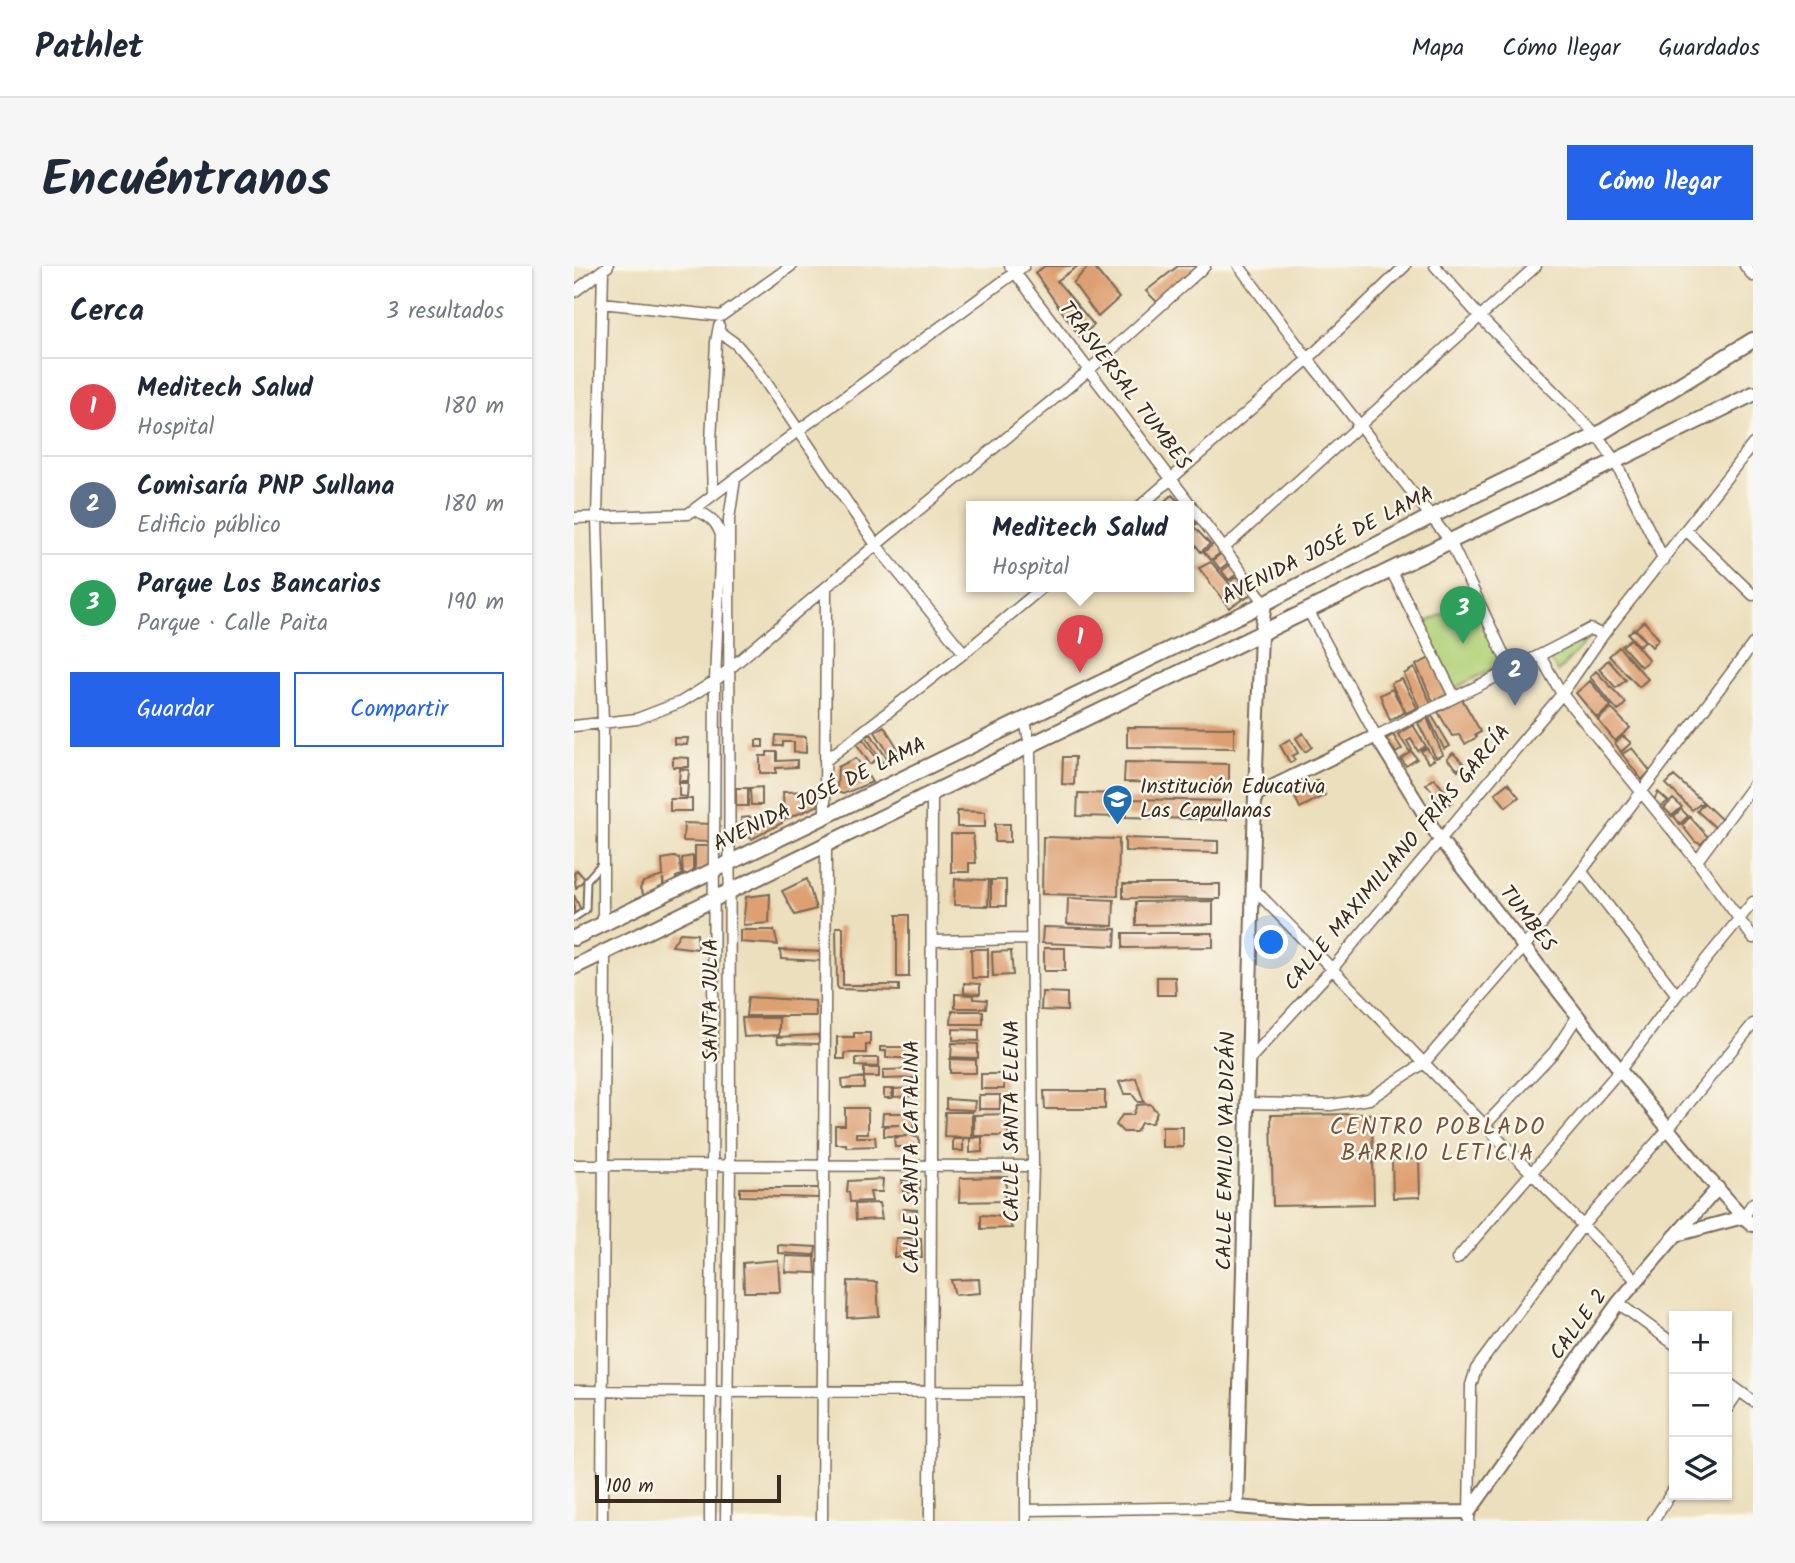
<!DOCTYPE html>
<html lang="es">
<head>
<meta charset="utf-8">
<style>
	:root { --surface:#fff; --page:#f6f6f7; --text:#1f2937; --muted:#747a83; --line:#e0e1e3; --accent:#2563eb }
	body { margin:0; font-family:Kalam,sans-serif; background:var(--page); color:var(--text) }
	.controls { position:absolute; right:21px; bottom:21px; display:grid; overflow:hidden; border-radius:0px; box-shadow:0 2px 5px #0004 }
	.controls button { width:63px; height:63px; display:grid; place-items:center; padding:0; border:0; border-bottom:2px solid var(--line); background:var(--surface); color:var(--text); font:35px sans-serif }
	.scale { position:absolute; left:21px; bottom:18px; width:186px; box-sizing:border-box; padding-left:7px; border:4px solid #3b2a1e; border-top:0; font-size:19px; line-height:24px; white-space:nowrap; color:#3b2a1e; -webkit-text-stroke:5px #fbf7ec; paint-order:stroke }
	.you { position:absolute; left:698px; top:677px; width:24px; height:24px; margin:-18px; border:5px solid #fff; border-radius:50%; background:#1a73e8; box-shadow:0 0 0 10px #1a73e833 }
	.badge { display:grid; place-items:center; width:46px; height:46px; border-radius:50%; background:var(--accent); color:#fff; font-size:23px; font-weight:700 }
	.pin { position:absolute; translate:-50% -58px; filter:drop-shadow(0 2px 4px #0008) }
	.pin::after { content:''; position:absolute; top:37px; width:24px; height:21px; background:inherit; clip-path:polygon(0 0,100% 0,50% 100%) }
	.popup { position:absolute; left:392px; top:235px; width:228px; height:91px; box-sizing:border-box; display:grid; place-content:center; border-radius:0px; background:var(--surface); filter:drop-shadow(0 2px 5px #0005); font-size:23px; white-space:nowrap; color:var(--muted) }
	.popup b { font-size:26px; color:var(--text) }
	.popup::after { content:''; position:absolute; left:50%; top:100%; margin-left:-14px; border:14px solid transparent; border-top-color:var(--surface) }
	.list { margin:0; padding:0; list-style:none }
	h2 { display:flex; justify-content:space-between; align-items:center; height:91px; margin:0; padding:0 28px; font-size:30px }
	h2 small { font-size:23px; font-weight:400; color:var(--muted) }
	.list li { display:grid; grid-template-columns:46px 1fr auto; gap:21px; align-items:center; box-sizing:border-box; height:98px; padding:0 28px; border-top:2px solid var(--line) }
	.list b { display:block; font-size:26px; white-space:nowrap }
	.list p { margin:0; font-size:23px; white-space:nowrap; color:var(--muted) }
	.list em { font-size:23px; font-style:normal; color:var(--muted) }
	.actions { display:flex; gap:14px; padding:21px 28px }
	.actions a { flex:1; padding:16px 0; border:2px solid var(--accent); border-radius:0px; text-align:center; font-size:24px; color:var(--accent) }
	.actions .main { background:var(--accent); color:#fff }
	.icon { flex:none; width:38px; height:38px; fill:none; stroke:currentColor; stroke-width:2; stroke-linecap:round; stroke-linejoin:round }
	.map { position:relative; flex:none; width:1179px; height:1255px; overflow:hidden; border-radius:0px }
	header { display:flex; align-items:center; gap:42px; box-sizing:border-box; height:98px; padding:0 35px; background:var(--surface); border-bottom:2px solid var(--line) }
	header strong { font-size:33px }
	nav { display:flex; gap:38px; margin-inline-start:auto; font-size:24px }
	.intro { display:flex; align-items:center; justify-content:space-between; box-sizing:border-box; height:168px; padding:0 42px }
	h1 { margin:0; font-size:49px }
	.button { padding:18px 32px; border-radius:0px; background:var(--accent); color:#fff; font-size:24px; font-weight:700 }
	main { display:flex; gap:42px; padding:0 42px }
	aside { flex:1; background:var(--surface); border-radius:0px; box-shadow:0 2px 5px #0004 }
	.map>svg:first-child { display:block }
	.green { fill:#b2d27a; stroke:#767e4c; stroke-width:2 }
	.building { fill:#dda072 }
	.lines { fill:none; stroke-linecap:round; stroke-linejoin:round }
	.service-casing { stroke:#796956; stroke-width:9 }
	.minor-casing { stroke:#796956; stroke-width:13 }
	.tertiary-casing { stroke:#796956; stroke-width:16 }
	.secondary-casing { stroke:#796956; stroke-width:18 }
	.service { stroke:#fff; stroke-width:5 }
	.minor { stroke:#fff; stroke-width:10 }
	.tertiary { stroke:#fff; stroke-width:12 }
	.secondary { stroke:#fff; stroke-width:14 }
	.labels { text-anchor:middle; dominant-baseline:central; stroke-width:5; stroke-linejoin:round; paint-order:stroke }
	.street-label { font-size:21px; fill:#3b2a1e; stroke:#fbf7ec }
	.poi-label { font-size:21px; fill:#3b2a1e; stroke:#fbf7ec; text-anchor:start }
	.neighbourhood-label { font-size:23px; letter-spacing:2px; fill:#74533b; stroke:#fbf7ec }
</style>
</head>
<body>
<header>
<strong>Pathlet</strong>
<nav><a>Mapa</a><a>Cómo llegar</a><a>Guardados</a></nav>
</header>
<div class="intro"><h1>Encuéntranos</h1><a class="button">Cómo llegar</a></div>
<main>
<aside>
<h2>Cerca<small>3 resultados</small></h2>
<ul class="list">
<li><span class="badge" style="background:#e0444e">1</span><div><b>Meditech Salud</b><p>Hospital</p></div><em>180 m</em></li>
<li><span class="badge" style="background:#5c6f8a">2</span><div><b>Comisaría PNP Sullana</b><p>Edificio público</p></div><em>180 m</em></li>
<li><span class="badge" style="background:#2e9e5b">3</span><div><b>Parque Los Bancarios</b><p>Parque · Calle Paita</p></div><em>190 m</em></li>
</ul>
<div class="actions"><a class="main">Guardar</a><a>Compartir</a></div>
</aside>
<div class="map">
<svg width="1179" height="1255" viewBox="0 0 1179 1255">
	<rect width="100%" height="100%" fill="#fbf7ec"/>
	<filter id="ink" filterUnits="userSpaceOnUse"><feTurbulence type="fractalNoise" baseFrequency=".0143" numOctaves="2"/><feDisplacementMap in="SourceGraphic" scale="14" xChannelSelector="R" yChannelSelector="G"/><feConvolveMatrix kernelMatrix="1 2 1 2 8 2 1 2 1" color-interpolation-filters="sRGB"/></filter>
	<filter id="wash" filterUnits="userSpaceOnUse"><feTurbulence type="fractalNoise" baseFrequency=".00686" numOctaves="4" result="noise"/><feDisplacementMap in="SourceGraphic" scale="28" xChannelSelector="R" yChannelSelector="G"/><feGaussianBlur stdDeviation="1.57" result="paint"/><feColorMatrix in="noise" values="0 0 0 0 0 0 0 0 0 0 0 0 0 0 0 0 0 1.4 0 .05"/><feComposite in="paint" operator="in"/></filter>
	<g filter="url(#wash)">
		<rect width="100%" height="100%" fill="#ecdfbd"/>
		<path class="green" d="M898,333l33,64 -52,26 -32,-64z
			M1016,370l-32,36 -12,-16z"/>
		<g id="blocks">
			<path class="building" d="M471,0h33l-21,15 37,44 -14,12 -45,-64z
				M515,0h4l26,32 -21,19 -25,-34z
				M604,0h20l-41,36 -11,-11z
				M598,229l8,8 -4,4h-10l-4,-4z
				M614,250l8,8 -8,5z
				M620,261l16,17 -9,8 -13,-16v-5z
				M642,276l7,9 -12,9 -7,-8z
				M649,286l8,9 -11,8 -7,-9z
				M637,296l32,37 -14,9 -30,-40z
				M658,297l7,9 -10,8 -7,-9z
				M665,310l13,17 -7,6 -14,-19z
				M1070,355l15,18 -7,8 -17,-18z
				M1060,363l11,12 -6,5 -11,-12z
				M1057,373l18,21 -8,7 -19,-21z
				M1045,381l29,32 -9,8 -30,-31z
				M858,391l19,36 -18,8 -17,-36z
				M1034,394l18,20 -10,8 -17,-19z
				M840,402l17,35 -11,6 -16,-35z
				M1022,405l30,32 -8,8 -28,-34z
				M828,413l15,29 -11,5 -15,-30z
				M1016,415l21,25 -14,12 -21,-25z
				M818,423l13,23 -15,8 -10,-25z
				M888,433l19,33 -6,3 2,2 -12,7 -6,-9 -7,1 -14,-24z
				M1037,442l19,20 -15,13 -17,-21z
				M858,450l18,30 -6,3 -15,-31z
				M853,452l16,37 -7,3 -18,-35z
				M839,459l13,21 -8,5 -7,-12 -4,2 5,9 -2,2 -12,-18z
				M310,460l18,29 -9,5 -18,-28z
				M553,461l107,1v20l-107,-1z
				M729,467l9,14 -7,5 -9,-14z
				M297,468l18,28 -5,3 -18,-28z
				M202,469l30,2v16l-12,-1v-10h-11v4h-8z
				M819,469l9,14 -6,4 -10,-14z
				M1049,470l8,7 -10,9 -6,-9z
				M100,472h14l-1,7 -13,-1z
				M289,473l14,20 -7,5 -14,-21z
				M716,473l8,14 -6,3 3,4 -5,3 -10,-18z
				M182,474h7v7h-7z
				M853,482l7,12 -6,3 -7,-12z
				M1058,482l18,23 -8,9 -20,-26z
				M193,486h10v9l20,-1v7l-21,1v5h-16v-17h7z
				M838,486l5,7 -11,7 -5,-7z
				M879,487l11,11 -6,6 -11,-11z
				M99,491l16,1v9h-16z
				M489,491h12l-1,28 -12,-1z
				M282,492l16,24 -29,12 -6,-2 1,-25z
				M551,496l104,2v20l-105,-2z
				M106,503l9,1 -1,11h-9z
				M1100,510l29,26 -11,8 -26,-26z
				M860,512l19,23 -7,5 -7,-8 -4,3 -4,-4 4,-3 -9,-10z
				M744,514l7,15 -25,13 -7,-15z
				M105,517h9l-1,14 -8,-1z
				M934,517l11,14 -13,10 -11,-14z
				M188,521v18h-11l-1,-17z
				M162,522h12v18h-12z
				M244,525l1,14 -35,15 -1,-28z
				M1084,526l10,9 -7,6 -7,-7z
				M504,527l46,1v23l-47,-1z
				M96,533h22v12h-22z
				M553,533l101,2 -1,19 -101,-3z
				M1099,533l9,8 -10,9 -8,-8z
				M1130,537l18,17 -6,8 -19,-17z
				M1107,543l7,7 -8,8 -6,-8z
				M383,545l28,1v15h-28z
				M207,548l1,9 -30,16 -11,-7v-14z
				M1116,551l18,20 -7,7 -6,-2 -13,-17z
				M110,557l27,1v18l-28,-1z
				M421,558h15v18h-15z
				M377,568h22l3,29h-7v9h-18z
				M469,571l76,2 -1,57 -76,-2z
				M551,572l93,3v12l-93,-2z
				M121,580h14v22l-14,3z
				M119,590v17l-10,2 -1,-17z
				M100,591l5,1 3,17 -6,2v4l-12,6 -1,-9v10l-19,7 -4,-6 3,-7 20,-6 -1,-17z
				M3,604l8,9 -9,9 -2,-15z
				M233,613l9,30 -21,6 -13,-24z
				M381,613l34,1 -1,26 -34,-1z
				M417,614h15v26h-15z
				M549,618h97v15l-97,-1z
				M196,628l-1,29 -26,2 3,-28z
				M0,629l7,15 -7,3z
				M494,632l46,2 -1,26 -46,-2z
				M639,635v23l-77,1v-23z
				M323,649h12v62h-12z
				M262,661h7v58h56v6l-60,-2 -2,-3z
				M469,661l73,2 -1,17 -73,-3z
				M166,664h34l4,15 -38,-3z
				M106,667l17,1 1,15 -26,-3z
				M549,667h90v14l-90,1z
				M470,682h21v23h-21z
				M397,683h17v29h-16z
				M206,684l41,2 1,9 -41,-2z
				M437,685l2,24 -20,1 -1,-24z
				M583,711h18l1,18h-19z
				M390,717l16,1v10l-16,-1z
				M468,726l25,1v18l-26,-1z
				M381,728l19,1v4l13,1 -1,8h-31z
				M174,731l67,4 1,15h-70z
				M378,745h31v13h-32z
				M168,752h37v17l-35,2z
				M379,763l26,1v11l-26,-1z
				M280,767h16v12h-4v8h-21v6h-8v-22h17z
				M244,769l2,9 -42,-1 -1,-6z
				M378,777l26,1v14l-27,-1z
				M306,781h34v11h-28v-7h-6z
				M282,792h23v9l-23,-1z
				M376,793l26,1v13h-26z
				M290,802h15v9h-15v11h-21l-1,-8 22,-3z
				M342,803v9l-33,1v-9z
				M407,808h23v15h-23z
				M562,812l8,24h-6l-6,-8h-8l-5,-12z
				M339,822v8l-19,1v-8z
				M310,823h8v9h-8z
				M470,825h61v18h-60z
				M405,829h21v14h-21z
				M372,833l29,2 -1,9 -28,-1z
				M576,838l7,8 -5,11h-11l-5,9h-13l-7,-7 6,-10h11l4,-10z
				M271,842h23v25h-12v4h19l1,9 -30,1v-3h-11v-19h10z
				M371,846h27v26l10,-1v15l-12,1v-15l-26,-1z
				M309,847h32l-3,23 7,2v9h-24l-1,-9 13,-2h-23v-10l15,-1h-17z
				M433,848l1,22h-34v-21z
				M798,848l2,90 -101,2 -2,-91z
				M588,861h21v20h-21z
				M379,873h10v12h-10z
				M845,893l1,38 -27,1 -1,-38z
				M433,911l-3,24 -45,1 1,-24z
				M309,913l-1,13h-12l2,9 -22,1 -1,-10h-2l1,-11z
				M328,914h18v13l-17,-1z
				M166,922h80l-2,10 -78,-2z
				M305,937l3,16 -26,1 -1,-16z
				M330,943l13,1 -1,10 -11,1z
				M407,949l26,2 5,11 -31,1z
				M322,972h25l1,20 -28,-1z
				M204,979l38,2 -1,8 -37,-2z
				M212,990l29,1 1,16 -31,-1z
				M204,994l2,32h-36l-1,-29z
				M405,1013l1,14 -25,2 -4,-15z
				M274,1015l29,1 2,34 -32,2z"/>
		</g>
	</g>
	<g filter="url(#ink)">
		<use href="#blocks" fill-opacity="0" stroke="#796956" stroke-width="2"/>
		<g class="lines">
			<defs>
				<path id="service" d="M0,652l12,-8 1,-30 14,-16"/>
				<path id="minor" d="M436,0l255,337
					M665,0l69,93 142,182 60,127
					M861,0l46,52 116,117 18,26 49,99
					M1171,0l8,10
					M29,4l-6,248 6,206v199
					M0,26l34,-26
					M28,37l119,13 70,-50
					M144,65l18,13 19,22 121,179 88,108
					M139,227l-2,-52 5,-99 3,-16
					M565,241l169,-148 97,-93
					M120,244c14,5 22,10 27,25l-6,146 -5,840
					M0,252l114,-4 111,-84 225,-164
					M1113,265l66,64
					M649,283l313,-283
					M817,304l63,126
					M734,344l68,126c71,-36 144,-69 214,-107l13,6
					M966,390l22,38 135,167 56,77
					M451,455l5,24 3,421 -7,225v130
					M0,460l63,-7 44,-17 34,-21 161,-136 212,-174 117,-105
					M251,495l139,-108 79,-66
					M251,548l1,-225
					M1123,595l56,-76
					M1008,606l95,123
					M679,622l383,392
					M358,675l99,-2
					M674,795l84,-92 230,-275 41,-59 150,-191
					M673,837l84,2 38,-6 55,-36 101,-117 228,-302
					M911,859l69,-73 23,-35
					M0,899l459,1
					M1169,951l10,-14
					M883,993l163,-189 57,-75 76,-93
					M1044,1037l56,41
					M1153,1116l26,19
					M0,1125l138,1 314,-1
					M1153,1143l12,-18
					M452,1244l211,-3
					M28,1255l3,-569
					M152,1255l4,-356 -1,-646 6,-40
					M248,1255l4,-677
					M356,1255l2,-728
					M895,1255l2,-136 5,-16 107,-144 85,-96 85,-105
					M1079,1255l21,-32"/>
				<path id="tertiary" d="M691,337l-4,31 -6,161 -18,712 72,6 160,-1 149,-209 58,-68 67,-18
					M681,529l121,-59 63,102 181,232 91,111 32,36 10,8
					M1102,969l42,-47"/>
				<path id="secondary" d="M0,672l691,-335 165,-86 167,-82 156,-95
					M0,701l1179,-573"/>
			</defs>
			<use href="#service" class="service-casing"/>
			<use href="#minor" class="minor-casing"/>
			<use href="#tertiary" class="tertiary-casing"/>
			<use href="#secondary" class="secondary-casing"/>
			<use href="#service" class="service"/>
			<use href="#minor" class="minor"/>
			<use href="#tertiary" class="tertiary"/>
			<use href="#secondary" class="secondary"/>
		</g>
	</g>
	<defs>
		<symbol id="school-pin" viewBox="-11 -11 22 30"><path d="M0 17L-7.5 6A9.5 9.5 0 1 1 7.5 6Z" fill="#1f6fb2" stroke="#fbf7ec"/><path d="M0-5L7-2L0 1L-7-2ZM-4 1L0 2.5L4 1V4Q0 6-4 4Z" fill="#fff"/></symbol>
	</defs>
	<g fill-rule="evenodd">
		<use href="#school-pin" x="526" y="516" width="35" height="47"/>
	</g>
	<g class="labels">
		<g class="street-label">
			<text transform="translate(550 120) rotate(53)">TRASVERSAL TUMBES</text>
			<text transform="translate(754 280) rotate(-27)">AVENIDA JOSÉ DE LAMA</text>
			<text transform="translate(246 529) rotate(-26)">AVENIDA JOSÉ DE LAMA</text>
			<text transform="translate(824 592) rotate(-50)">CALLE MAXIMILIANO FRÍAS GARCÍA</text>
			<text transform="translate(953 653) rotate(52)">TUMBES</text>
			<text transform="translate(137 734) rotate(-90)">SANTA JULIA</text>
			<text transform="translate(438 855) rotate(-90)">CALLE SANTA ELENA</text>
			<text transform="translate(653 885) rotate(-89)">CALLE EMILIO VALDIZÁN</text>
			<text transform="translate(338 891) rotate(-90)">CALLE SANTA CATALINA</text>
			<text transform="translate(1005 1059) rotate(-54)">CALLE 2</text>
		</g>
		<g class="poi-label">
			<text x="566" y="521">Institución Educativa<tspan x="566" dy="24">Las Capullanas</tspan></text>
		</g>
		<g class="neighbourhood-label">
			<text x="864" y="862">CENTRO POBLADO<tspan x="864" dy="26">BARRIO LETICIA</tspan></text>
		</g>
	</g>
</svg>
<div class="controls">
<button>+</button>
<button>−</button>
<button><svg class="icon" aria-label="layers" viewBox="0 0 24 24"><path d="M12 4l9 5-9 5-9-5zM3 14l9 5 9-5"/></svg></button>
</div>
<div class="scale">100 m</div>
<div class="you"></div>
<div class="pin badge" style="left:506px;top:407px;background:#e0444e">1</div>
<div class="popup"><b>Meditech Salud</b>Hospital</div>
<div class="pin badge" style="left:941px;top:440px;background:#5c6f8a">2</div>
<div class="pin badge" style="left:889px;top:378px;background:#2e9e5b">3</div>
</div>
</main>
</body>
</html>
